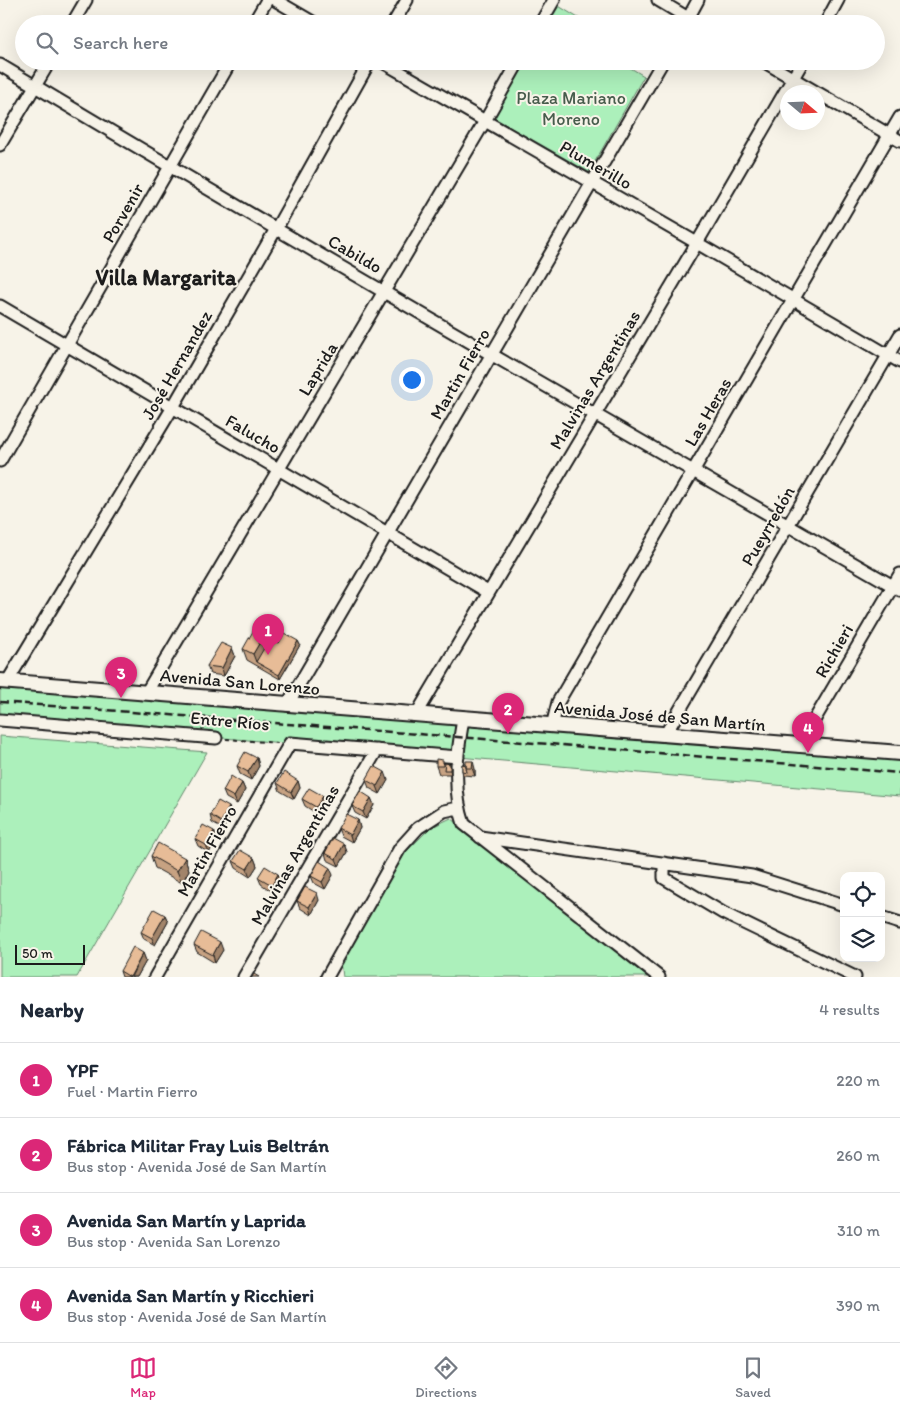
<!DOCTYPE html>
<html lang="en">
<head>
<meta charset="utf-8">
<style>
	:root { --surface:#fff; --page:#f2f2f3; --text:#1f2937; --muted:#747a83; --line:#e0e1e3; --accent:#db2777 }
	body { margin:0; font-family:Itim,sans-serif; background:var(--page); color:var(--text) }
	.controls { position:absolute; right:15px; bottom:15px; display:grid; overflow:hidden; border-radius:10px; box-shadow:0 5px 20px #0002 }
	.controls button { width:45px; height:45px; display:grid; place-items:center; padding:0; border:0; border-bottom:1px solid var(--line); background:var(--surface); color:var(--text); font:25px sans-serif }
	.compass { position:absolute; left:780px; top:85px; width:45px; height:45px; border-radius:50%; background:var(--surface); box-shadow:0 5px 20px #0002; rotate:109deg }
	.scale { position:absolute; left:15px; bottom:12px; width:70px; box-sizing:border-box; padding-left:5px; border:2px solid #1c1c1c; border-top:0; font-size:14px; line-height:18px; white-space:nowrap; color:#1c1c1c; -webkit-text-stroke:4px #f7f3e8; paint-order:stroke }
	.you { position:absolute; left:411px; top:379px; width:18px; height:18px; margin:-12px; border:4px solid #fff; border-radius:50%; background:#1a73e8; box-shadow:0 0 0 8px #1a73e833 }
	.badge { display:grid; place-items:center; width:32px; height:32px; border-radius:50%; background:var(--accent); color:#fff; font-size:16px; font-weight:700 }
	.pin { position:absolute; translate:-50% -41px; filter:drop-shadow(0 1px 2px #0008) }
	.pin::after { content:''; position:absolute; top:26px; width:18px; height:15px; background:inherit; clip-path:polygon(0 0,100% 0,50% 100%) }
	.list { margin:0; padding:0; list-style:none }
	h2 { display:flex; justify-content:space-between; align-items:center; height:65px; margin:0; padding:0 20px; font-size:21px }
	h2 small { font-size:16px; font-weight:400; color:var(--muted) }
	.list li { display:grid; grid-template-columns:32px 1fr auto; gap:15px; align-items:center; box-sizing:border-box; height:75px; padding:0 20px; border-top:1px solid var(--line) }
	.list b { display:block; font-size:19px; white-space:nowrap }
	.list p { margin:0; font-size:16px; white-space:nowrap; color:var(--muted) }
	.list em { font-size:16px; font-style:normal; color:var(--muted) }
	.icon { flex:none; width:28px; height:28px; fill:none; stroke:currentColor; stroke-width:2; stroke-linecap:round; stroke-linejoin:round }
	.map { position:relative; flex:none; width:900px; height:977px; overflow:hidden }
	.search { position:absolute; background:var(--surface); box-shadow:0 5px 20px #0002; left:15px; right:15px; top:15px; height:55px; display:flex; align-items:center; gap:12px; box-sizing:border-box; padding:0 18px; border-radius:28px; color:var(--muted); font-size:19px }
	.sheet { height:365px; background:var(--surface) }
	nav { display:flex; justify-content:space-around; align-items:center; box-sizing:border-box; height:70px; border-top:1px solid var(--line); background:var(--surface); font-size:14px; color:var(--muted) }
	nav a { display:grid; justify-items:center; gap:2px }
	nav .on { color:var(--accent) }
	.map>svg:first-child { display:block }
	.green { fill:#acf0bb; stroke:#64866c }
	.lines { fill:none; stroke-linecap:round; stroke-linejoin:round }
	.minor-casing { stroke:#1c1c1c; stroke-width:15 }
	.major-casing { stroke:#1c1c1c; stroke-width:18 }
	.path { stroke:#1c1c1c; stroke-width:2; stroke-dasharray:4 4; stroke-linecap:butt }
	.minor { stroke:#f7f3e8; stroke-width:11 }
	.major { stroke:#f7f3e8; stroke-width:14 }
	.rail { stroke:#1c1c1c; stroke-width:2.5; stroke-dasharray:8 4; stroke-linecap:butt }
	.wall { fill:#c7a282; stroke:#1c1c1c }
	.shaded-wall { fill:#a2846a; stroke:#1c1c1c }
	.building { fill:#e7bc97; stroke:#1c1c1c }
	.labels { text-anchor:middle; dominant-baseline:central; stroke-width:4; stroke-linejoin:round; paint-order:stroke }
	.park-label { font-size:18px; fill:#475c4c; stroke:#f7f3e8 }
	.street-label { font-size:18px; fill:#1c1c1c; stroke:#f7f3e8 }
	.district-label { font-size:22px; font-weight:bold; fill:#1c1c1c; stroke:#f7f3e8 }
</style>
</head>
<body>
<div class="map">
<svg width="900" height="977" viewBox="0 0 900 977">
	<rect width="100%" height="100%" fill="#f7f3e8"/>
	<filter id="ink" filterUnits="userSpaceOnUse"><feTurbulence type="fractalNoise" baseFrequency=".02" numOctaves="2"/><feDisplacementMap in="SourceGraphic" scale="10" xChannelSelector="R" yChannelSelector="G"/><feConvolveMatrix kernelMatrix="1 2 1 2 8 2 1 2 1" color-interpolation-filters="sRGB"/></filter>
	<g filter="url(#ink)">
		<path class="green" d="M557,5l31,19h-41z
			M526,61h93l25,15 -55,96 -95,-54z
			M0,681l900,72v43l-442,-39 -458,-37z
			M0,736l207,16 -130,225h-77z
			M451,818l196,159h-304l-2,-15 64,-109 25,-25z"/>
		<g class="lines">
			<defs>
				<path id="minor" d="M275,0l41,24
					M658,0l40,24
					M72,24l14,-24
					M253,24l14,-24
					M393,24l14,-24
					M540,24l14,-24
					M685,24l13,-24
					M825,24l13,-24
					M381,61l316,182 203,119
					M763,61l53,31
					M0,65c298,179 599,352 900,525
					M818,93l82,48
					M0,145l50,-84
					M0,306l488,286
					M0,461l231,-400
					M7,682l166,-275 103,-178 94,-168
					M146,693l339,-572 34,-60
					M287,705l376,-644
					M416,715l281,-472 106,-182
					M463,719c-6,35 -11,70 1,105l195,153
					M0,720l216,18
					M552,726l6,-24 342,-585
					M665,735l235,-400
					M799,746l101,-172
					M480,837l272,39 92,29
					M664,863v15l59,35 132,64
					M881,917l19,6
					M155,977l135,-234 168,14
					M244,977l133,-227
					M327,977l73,-129 18,-20 26,-17 14,-3"/>
				<path id="major" d="M0,681l900,72"/>
			</defs>
			<use href="#minor" class="minor-casing"/>
			<use href="#major" class="major-casing"/>
			<path class="path" d="M226,739l52,4"/>
			<use href="#minor" class="minor"/>
			<use href="#major" class="major"/>
			<path class="rail" d="M0,702l549,42 351,29"/>
		</g>
		<path class="wall" d="M270,638l9,5 19,-2 2,4 -20,34 -33,-19 -4,-11z
			M232,648l3,8 -11,20 -14,-2 -3,-8z
			M257,758l2,8 -8,14 -11,-6 -3,-8z
			M445,763l6,4v7h-12l-3,-8z
			M462,764l13,5v7l-12,-1 -1,-4z
			M366,780h22l-8,14 -11,-6z
			M298,781l2,7 -6,11 -14,-8 -3,-8z
			M242,783l3,7 -8,14 -11,-6 -3,-7z
			M371,798l3,7 -8,14 -11,-6 -3,-7z
			M302,799l23,5 -6,11 -14,-9z
			M229,807l2,8 -8,14 -11,-6 -2,-8z
			M358,820l2,8 -8,14 -11,-6 -3,-8z
			M214,831l3,7 -8,15 -11,-7 -3,-7z
			M344,844l3,8 -8,14 -12,-6 -2,-7z
			M151,856l34,2 4,12 -7,13 -27,-15z
			M254,858l3,8 -7,11 -14,-9 -3,-7z
			M278,874l3,8 -7,11 -13,-9 -3,-7z
			M333,875l-8,14 -11,-6 -3,-7z
			M319,900l-8,15 -11,-7 -3,-7z
			M165,915l3,7 -13,23 -11,-6 -3,-7z
			M194,945l29,5 -8,13 -18,-11z
			M143,953l3,8 -9,16h-15l-2,-6z"/>
		<path class="shaded-wall" d="M267,630l4,12 -15,20 -3,-8z
			M298,641l2,4 -20,34 -1,-4z
			M232,648l3,8 -11,20 -2,-8z
			M257,758l2,8 -8,14 -3,-8z
			M473,761l2,8v7l-3,-8z
			M450,764l1,3v7l-1,-4z
			M385,772l3,8 -8,14 -3,-8z
			M298,781l2,7 -6,11 -3,-7z
			M242,783l3,7 -8,14 -3,-7z
			M323,796l2,8 -6,11 -3,-8z
			M371,798l3,7 -8,14 -3,-7z
			M229,807l2,8 -8,14 -2,-7z
			M358,820l2,8 -8,14 -2,-7z
			M214,831l3,7 -8,15 -3,-8z
			M344,844l3,8 -8,14 -3,-7z
			M185,858l4,12 -7,13 -5,-12z
			M254,858l3,8 -7,11 -3,-8z
			M330,868l3,7 -8,14 -3,-7z
			M278,874l3,8 -7,11 -2,-8z
			M317,893l2,7 -8,15 -2,-8z
			M165,915l3,7 -13,23 -3,-7z
			M220,942l3,8 -8,13 -2,-8z
			M143,953l3,8 -9,16h-6z"/>
		<path class="building" d="M257,624l10,6 -14,24 -10,-5z
			M284,633l14,8 -19,34 -23,-13 14,-24 9,5z
			M221,643l11,5 -10,20 -15,-2z
			M245,752l12,6 -9,14 -11,-6z
			M436,759l7,1v6h-7z
			M466,761h7l-1,7h-6z
			M445,763l5,1v6h-6z
			M462,764l4,1v3l1,4 -5,-1z
			M374,766l11,6 -8,14 -11,-6z
			M284,772l14,9 -7,11 -14,-9z
			M231,776l11,7 -8,14 -11,-6z
			M309,788l14,8 -7,11 -14,-8z
			M360,791l11,7 -8,14 -11,-6z
			M218,801l11,6 -8,15 -11,-7z
			M346,814l12,6 -8,15 -12,-7z
			M203,825l11,6 -8,14 -11,-6z
			M333,838l11,6 -8,15 -11,-6z
			M158,843l27,15 -8,13 -26,-15z
			M240,850l14,8 -7,11 -14,-8z
			M319,861l11,7 -8,14 -11,-6z
			M265,866l13,8 -6,11 -14,-8z
			M305,887l12,6 -8,14 -12,-6z
			M154,909l11,6 -13,23 -11,-6z
			M201,932l19,10 -7,13 -19,-10z
			M133,947l10,6 -13,24 -10,-6z
			M254,974l5,3h-7z"/>
	</g>
	<g class="labels">
		<g class="park-label">
			<text x="571" y="98">Plaza Mariano<tspan x="571" dy="21">Moreno</tspan></text>
		</g>
		<g class="street-label">
			<text transform="translate(596 165) rotate(30)">Plumerillo</text>
			<text transform="translate(123 213) rotate(-60)">Porvenir</text>
			<text transform="translate(355 254) rotate(30)">Cabildo</text>
			<text transform="translate(177 365) rotate(-60)">José Hernandez</text>
			<text transform="translate(318 369) rotate(-59)">Laprida</text>
			<text transform="translate(460 374) rotate(-60)">Martin Fierro</text>
			<text transform="translate(595 380) rotate(-59)">Malvinas Argentinas</text>
			<text transform="translate(708 412) rotate(-60)">Las Heras</text>
			<text transform="translate(253 434) rotate(30)">Falucho</text>
			<text transform="translate(768 526) rotate(-60)">Pueyrredón</text>
			<text transform="translate(834 651) rotate(-60)">Richieri</text>
			<text transform="translate(240 682) rotate(5)">Avenida San Lorenzo</text>
			<text transform="translate(660 716) rotate(5)">Avenida José de San Martín</text>
			<text transform="translate(230 721) rotate(5)">Entre Ríos</text>
			<text transform="translate(207 851) rotate(-60)">Martin Fierro</text>
			<text transform="translate(295 855) rotate(-60)">Malvinas Argentinas</text>
		</g>
		<g class="district-label">
			<text x="166" y="277">Villa Margarita</text>
		</g>
	</g>
</svg>
<div class="controls">
<button><svg class="icon" aria-label="locate" viewBox="0 0 24 24"><circle cx="12" cy="12" r="6"/><path d="M12 2v4M12 18v4M2 12h4M18 12h4"/></svg></button>
<button><svg class="icon" aria-label="layers" viewBox="0 0 24 24"><path d="M12 4l9 5-9 5-9-5zM3 14l9 5 9-5"/></svg></button>
</div>
<svg class="compass" viewBox="-18 -18 36 36"><path d="M0-13l5 13h-10z" fill="#e53935"/><path d="M0 13l5-13h-10z" fill="#747a83"/></svg>
<div class="scale">50 m</div>
<div class="you"></div>
<div class="pin badge" style="left:268px;top:655px">1</div>
<div class="pin badge" style="left:508px;top:734px">2</div>
<div class="pin badge" style="left:121px;top:698px">3</div>
<div class="pin badge" style="left:808px;top:753px">4</div>
<div class="search"><svg class="icon" aria-label="search" viewBox="0 0 24 24"><circle cx="10" cy="10" r="6"/><path d="M15 15l6 6"/></svg>Search here</div>
</div>
<section class="sheet">
<h2>Nearby<small>4 results</small></h2>
<ul class="list">
<li><span class="badge">1</span><div><b>YPF</b><p>Fuel · Martin Fierro</p></div><em>220 m</em></li>
<li><span class="badge">2</span><div><b>Fábrica Militar Fray Luis Beltrán</b><p>Bus stop · Avenida José de San Martín</p></div><em>260 m</em></li>
<li><span class="badge">3</span><div><b>Avenida San Martín y Laprida</b><p>Bus stop · Avenida San Lorenzo</p></div><em>310 m</em></li>
<li><span class="badge">4</span><div><b>Avenida San Martín y Ricchieri</b><p>Bus stop · Avenida José de San Martín</p></div><em>390 m</em></li>
</ul>
</section>
<nav>
<a class="on"><svg class="icon" aria-label="map" viewBox="0 0 24 24"><path d="M3 6l6-2 6 2 6-2v14l-6 2-6-2-6 2zM9 4v14M15 6v14"/></svg>Map</a>
<a><svg class="icon" aria-label="directions" viewBox="0 0 24 24"><path d="M12 3l9 9-9 9-9-9zM9 14v-3h6M13 9l2 2-2 2"/></svg>Directions</a>
<a><svg class="icon" aria-label="saved" viewBox="0 0 24 24"><path d="M7 4h10v16l-5-4-5 4z"/></svg>Saved</a>
</nav>
</body>
</html>
